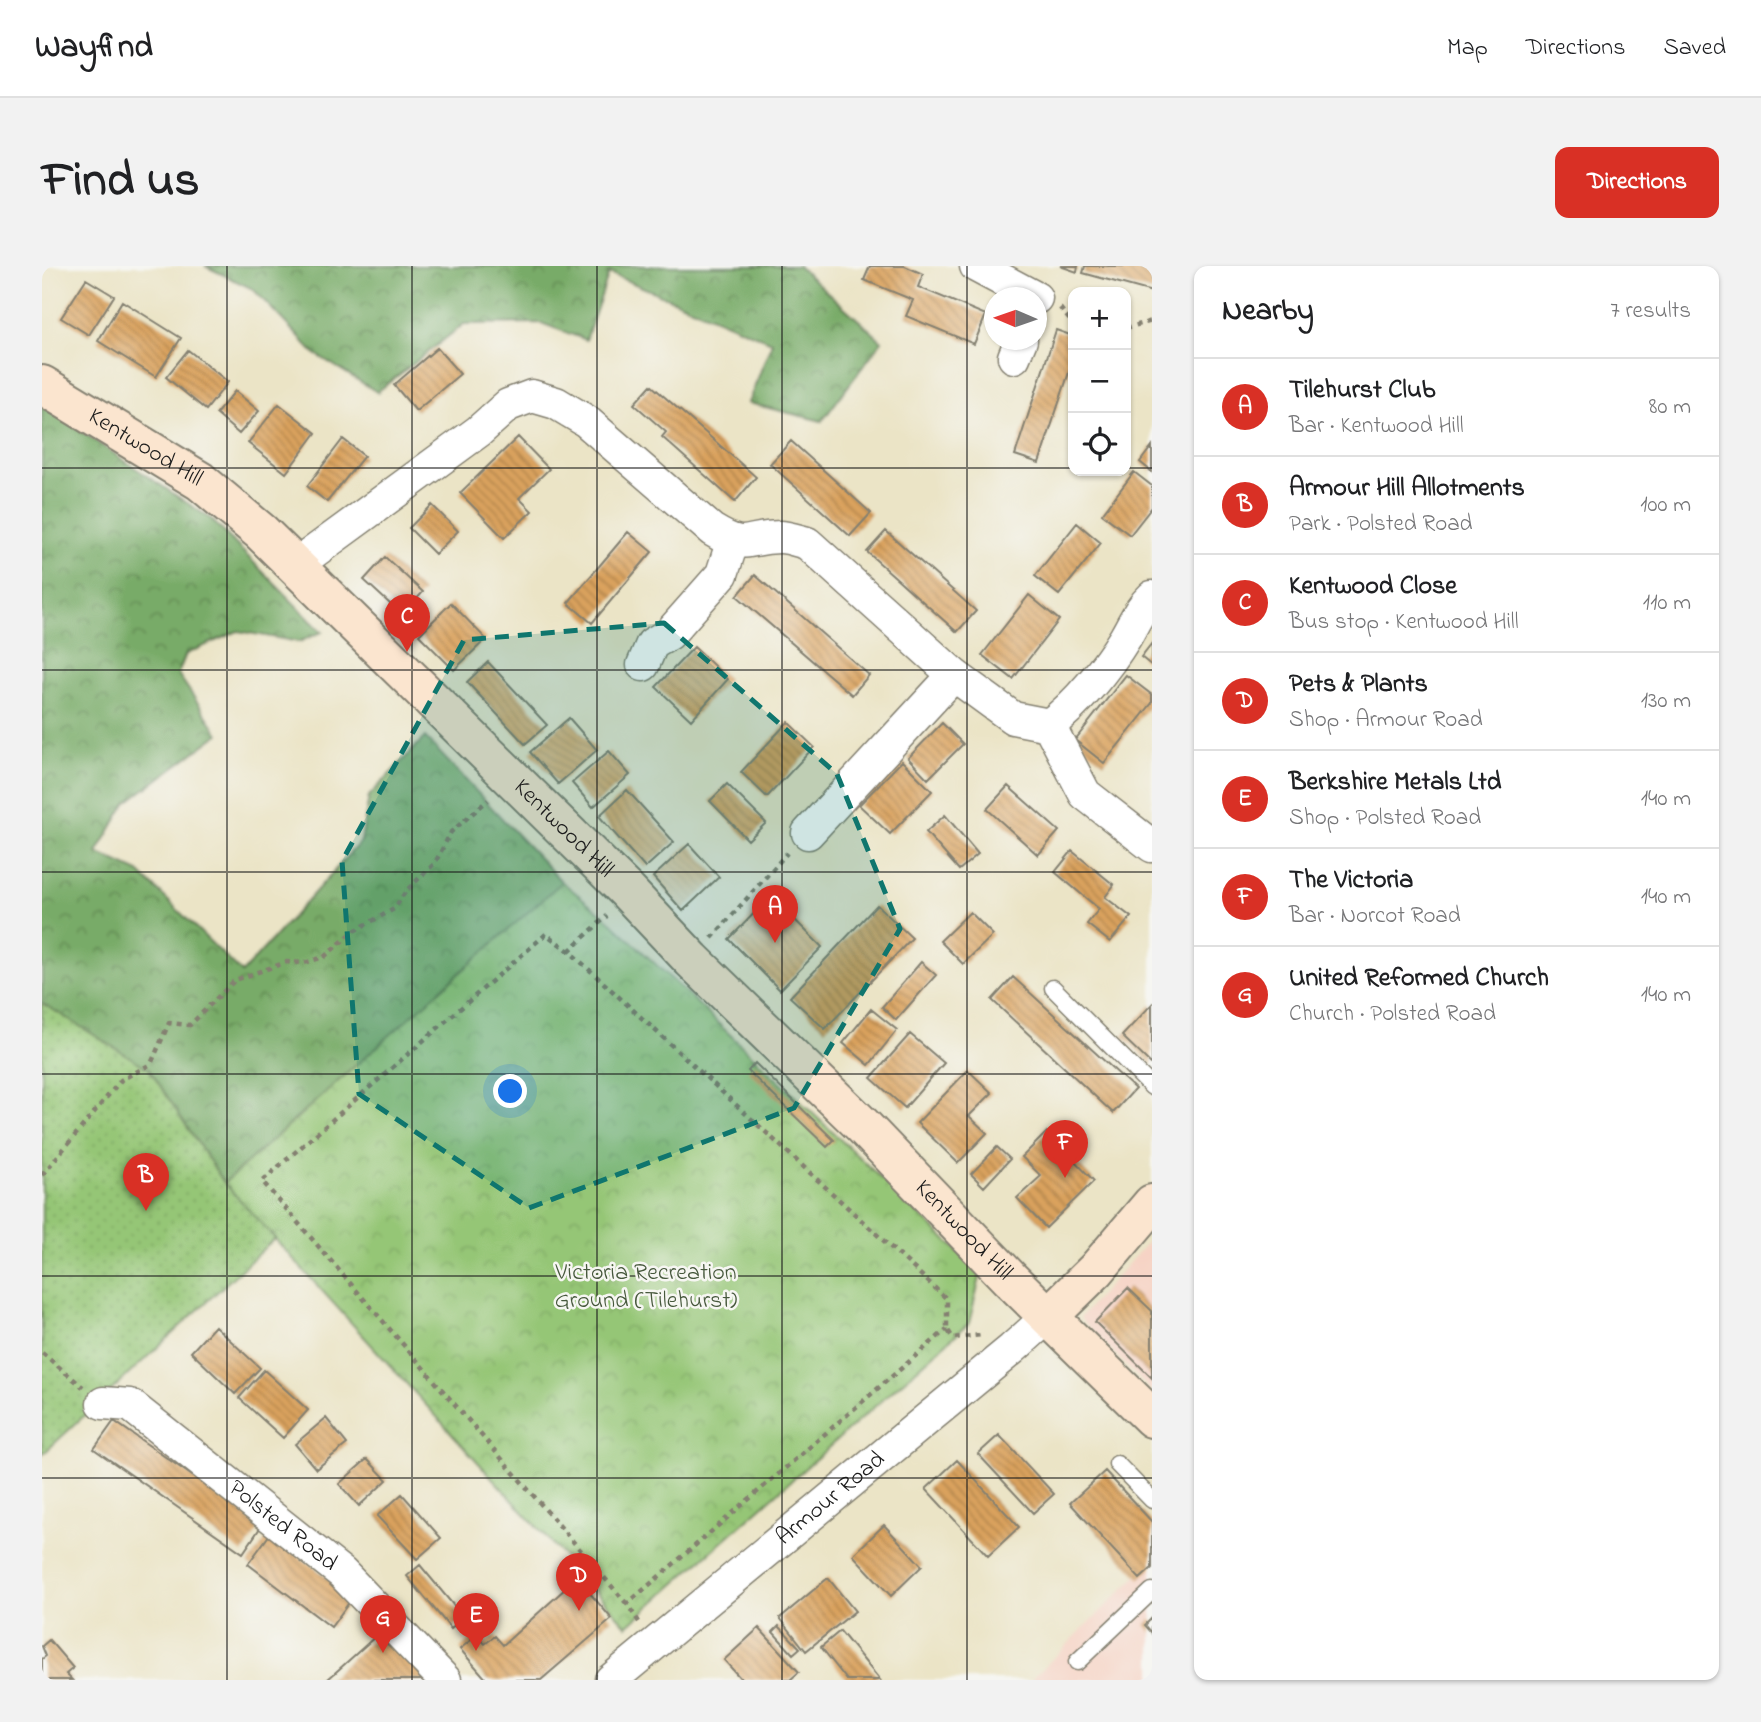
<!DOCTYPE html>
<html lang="en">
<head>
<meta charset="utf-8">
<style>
	:root { --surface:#fff; --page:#f2f2f2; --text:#202124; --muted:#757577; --line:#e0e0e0; --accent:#d93025 }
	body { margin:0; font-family:"Indie Flower",sans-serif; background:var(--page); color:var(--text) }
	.controls { position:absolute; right:21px; top:21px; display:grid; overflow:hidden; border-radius:14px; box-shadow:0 2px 5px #0004 }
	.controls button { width:63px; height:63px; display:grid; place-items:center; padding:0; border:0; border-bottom:2px solid var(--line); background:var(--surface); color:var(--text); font:35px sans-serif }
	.compass { position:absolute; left:942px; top:21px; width:63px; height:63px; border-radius:50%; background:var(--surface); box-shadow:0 2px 5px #0004; rotate:272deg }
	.you { position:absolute; left:469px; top:826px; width:24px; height:24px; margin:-18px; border:5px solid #fff; border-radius:50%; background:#1a73e8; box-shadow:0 0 0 10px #1a73e833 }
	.badge { display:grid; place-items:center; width:46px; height:46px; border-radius:50%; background:var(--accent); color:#fff; font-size:23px; font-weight:700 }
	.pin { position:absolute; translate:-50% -58px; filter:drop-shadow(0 2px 4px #0008) }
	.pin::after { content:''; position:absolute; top:37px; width:24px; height:21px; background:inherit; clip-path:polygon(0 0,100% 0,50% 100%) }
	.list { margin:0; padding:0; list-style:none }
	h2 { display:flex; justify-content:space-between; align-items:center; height:91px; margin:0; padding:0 28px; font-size:30px }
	h2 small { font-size:23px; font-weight:400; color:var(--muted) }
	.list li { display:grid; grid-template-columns:46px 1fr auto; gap:21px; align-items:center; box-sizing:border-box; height:98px; padding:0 28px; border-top:2px solid var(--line) }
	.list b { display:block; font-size:26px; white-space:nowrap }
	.list p { margin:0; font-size:23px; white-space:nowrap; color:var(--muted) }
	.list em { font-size:23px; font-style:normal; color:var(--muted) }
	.icon { flex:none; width:38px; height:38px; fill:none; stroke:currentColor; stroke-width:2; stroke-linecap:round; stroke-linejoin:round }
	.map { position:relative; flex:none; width:1110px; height:1414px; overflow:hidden; border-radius:14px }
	header { display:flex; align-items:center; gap:42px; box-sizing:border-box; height:98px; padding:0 35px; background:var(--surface); border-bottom:2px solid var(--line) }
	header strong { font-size:33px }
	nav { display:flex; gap:38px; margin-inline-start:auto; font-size:24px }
	.intro { display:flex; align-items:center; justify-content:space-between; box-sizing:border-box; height:168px; padding:0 42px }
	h1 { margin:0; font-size:49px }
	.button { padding:18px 32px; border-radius:14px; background:var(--accent); color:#fff; font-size:24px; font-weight:700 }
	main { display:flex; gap:42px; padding:0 42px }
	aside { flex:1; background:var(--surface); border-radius:14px; box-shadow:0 2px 5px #0004 }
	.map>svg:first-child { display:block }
	.built { fill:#f6d2c3 }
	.forest { fill:url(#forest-crowns); stroke:#4a6442; stroke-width:2 }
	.park { fill:url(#park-crowns); stroke:#587149; stroke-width:2 }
	.garden { fill:url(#garden-dots); stroke:#587149; stroke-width:2 }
	.building { fill:url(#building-back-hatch) }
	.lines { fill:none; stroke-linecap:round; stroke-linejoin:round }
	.lane-casing { stroke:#848071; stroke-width:19 }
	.street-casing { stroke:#848071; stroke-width:35 }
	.secondary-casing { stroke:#848071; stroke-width:42 }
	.path { stroke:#848071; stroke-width:4.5; stroke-dasharray:5 5; stroke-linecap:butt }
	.lane { stroke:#fff; stroke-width:16 }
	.street { stroke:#fff; stroke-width:32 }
	.secondary { stroke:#fbe5cf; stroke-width:38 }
	.marked { fill:#0f766e; fill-opacity:0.2; stroke:#0f766e; stroke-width:5; stroke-dasharray:14 9; stroke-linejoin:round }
	.grid { fill:none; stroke:#1c1c1c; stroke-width:2; stroke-opacity:0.55 }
	.labels { text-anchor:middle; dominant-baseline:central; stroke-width:5; stroke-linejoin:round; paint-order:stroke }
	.street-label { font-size:24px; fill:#1c1c1c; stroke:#f6f6f2 }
	.park-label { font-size:24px; fill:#46583c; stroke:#f6f6f2 }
</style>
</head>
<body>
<header>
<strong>Wayfind</strong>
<nav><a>Map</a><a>Directions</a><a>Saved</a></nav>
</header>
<div class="intro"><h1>Find us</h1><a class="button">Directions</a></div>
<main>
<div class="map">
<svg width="1110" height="1414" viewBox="0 0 1110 1414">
	<defs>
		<pattern id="forest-crowns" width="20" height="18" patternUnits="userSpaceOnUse" patternTransform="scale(1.75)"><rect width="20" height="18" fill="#78ab67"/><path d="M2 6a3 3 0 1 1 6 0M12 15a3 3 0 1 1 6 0" fill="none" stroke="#628a54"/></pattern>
		<pattern id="park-crowns" width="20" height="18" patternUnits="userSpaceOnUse" patternTransform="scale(1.75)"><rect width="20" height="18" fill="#95c676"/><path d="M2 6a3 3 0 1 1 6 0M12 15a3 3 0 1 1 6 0" fill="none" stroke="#80aa66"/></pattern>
		<pattern id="garden-dots" width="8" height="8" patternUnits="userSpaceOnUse" patternTransform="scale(1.75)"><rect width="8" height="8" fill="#95c676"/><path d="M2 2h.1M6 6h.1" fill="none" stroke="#80aa66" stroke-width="1.8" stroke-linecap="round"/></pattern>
		<pattern id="building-back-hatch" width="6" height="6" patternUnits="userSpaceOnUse" patternTransform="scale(1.75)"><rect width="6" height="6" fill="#daa25d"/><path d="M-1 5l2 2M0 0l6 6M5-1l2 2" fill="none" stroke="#b0834c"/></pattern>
	</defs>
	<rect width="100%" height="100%" fill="#f6f6f2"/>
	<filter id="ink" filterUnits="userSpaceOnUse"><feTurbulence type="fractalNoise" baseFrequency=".0143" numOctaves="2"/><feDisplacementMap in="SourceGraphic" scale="14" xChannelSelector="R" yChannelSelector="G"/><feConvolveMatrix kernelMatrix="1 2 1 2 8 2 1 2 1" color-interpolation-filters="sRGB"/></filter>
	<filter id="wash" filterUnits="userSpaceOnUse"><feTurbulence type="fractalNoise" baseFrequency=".00686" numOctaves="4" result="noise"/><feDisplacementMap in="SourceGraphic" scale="28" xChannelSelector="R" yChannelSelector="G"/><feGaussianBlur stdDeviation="1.57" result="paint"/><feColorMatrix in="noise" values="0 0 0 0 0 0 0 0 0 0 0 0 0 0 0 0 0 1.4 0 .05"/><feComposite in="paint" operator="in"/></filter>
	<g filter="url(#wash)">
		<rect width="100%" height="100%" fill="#ebe4c6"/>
		<path class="built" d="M1110,971v155l-72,-74z
			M1110,1295v119h-121z"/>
		<path class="forest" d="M163,0h593l84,75 -60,80 -74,-18 24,-61 -163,-69 -23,67 -45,-17 -77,1 -87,68 -63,-39 -61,-64z
			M0,139l169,114 111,113 -23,10 -61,-11 -52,23 -8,20 41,60 -93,69 -29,50 42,19 103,101 119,-132 8,-45 56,-59 137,145 -338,301 -75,-114 -107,-66z"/>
		<path class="park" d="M520,616l44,35 375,356 -12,50 -342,303 -403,-443z"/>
		<path class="garden" d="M0,737l107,66 75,114 51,55 -233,217z"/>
		<g id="blocks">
			<path class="building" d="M828,0h35l18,8 -5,13 68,28 -12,29 -68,-28 7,-16 -49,-20z
				M1018,0h18l-1,6z
				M1043,0h67v26l-69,-19z
				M44,13l28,17 -25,39 -28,-17z
				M80,35l59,37 -25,39 -58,-36z
				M1014,64l17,6v24l-34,103 -24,-8z
				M395,82l23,26 -44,37 -22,-26z
				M146,84l40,32 -22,28 -40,-33z
				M609,119l105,92 -21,25 -73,-65 4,-5 -32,-28z
				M193,125l24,20 -20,23 -23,-20z
				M237,138l37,29 -30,40 -38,-30z
				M476,171l31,32 -30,29 13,13 -28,27 -44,-45z
				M301,173l21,17 -37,46 -20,-16z
				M749,175l80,72 -21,23 -80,-72z
				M1110,180v26l-12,-10z
				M1092,206l18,14v21l-22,28 -28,-21z
				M390,239l26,26 -23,23 -26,-26z
				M1035,257l24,20 -42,52 -24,-19z
				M844,265l90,80 -19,21 -90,-80z
				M586,266l24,20 -60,71 -24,-20z
				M343,291l38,35 -21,23 -38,-35z
				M713,309l114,100 -17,20 -115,-99z
				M987,329l30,25 -46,59 -31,-24z
				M409,337l35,36 -32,31 -35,-35z
				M1110,377v23l-11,-9z
				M652,381l34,32 -37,41 -35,-33z
				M446,396l59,63 -22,19 -58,-62z
				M1084,409l26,20v8l-48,60 -29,-23z
				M527,452l28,32 -39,34 -28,-32z
				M746,456l26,25 -47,50 -26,-25z
				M900,457l21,21 -35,35 -20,-21z
				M567,485l21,24 -37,32 -21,-24z
				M860,495l30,30 -42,43 -31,-29z
				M685,518l39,39 -18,17 -38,-39z
				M966,520l51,45 -21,24 -51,-46z
				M585,524l47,52 -29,26 -46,-52z
				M903,549l33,39 -19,16 -33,-38z
				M647,578l30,33 -36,34 -30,-34z
				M1030,585l42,34 -9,12 26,20 -21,25 -23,-18 12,-15 -44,-37z
				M729,630l51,51 -42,43 -51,-51z
				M835,639l35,33 -87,91 -35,-32z
				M928,646l23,23 -30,29 -23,-23z
				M879,696l15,13 -40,45 -14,-13z
				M971,711l122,112 -22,24 -121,-113z
				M1110,738v61l-30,-29z
				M829,743l26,21 -28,35 -26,-22z
				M868,768l34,29 -39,45 -34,-30z
				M713,797l79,77 -7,7 -79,-76z
				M926,804l24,23 -23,23 18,17 -29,30 -41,-40z
				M1005,866l47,49 -48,47 -29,-30 24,-22 -19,-19z
				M955,881l13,12 -26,28 -13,-13z
				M1086,1022l24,23v67l-57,-56z
				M173,1060l45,42 -25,26 -44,-42z
				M222,1104l44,40 -25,28 -44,-40z
				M284,1152l21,26 -31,25 -21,-25z
				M72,1155l148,104 -19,28 -149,-104z
				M957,1169l55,59 -21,19 -55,-59z
				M325,1193l20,21 -28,26 -20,-22z
				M915,1194l62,67 -31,29 -62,-67z
				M1063,1205l47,51v46l-12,11 -70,-76z
				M360,1228l39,44 -24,21 -40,-43z
				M842,1259l38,41 -31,30 -38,-41z
				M228,1268l83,63 -22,30 -83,-63z
				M378,1299l44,53 -13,11 -44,-53z
				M535,1312l35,41 -71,61h-54l-27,-31 17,-14 8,9 10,-8 8,9z
				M786,1312l27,33 -49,40 -26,-33z
				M1110,1352v15l-7,-8z
				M345,1360l45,54h-105z
				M737,1360l21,22 -7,6 -20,-22z
				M717,1362l40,44 -9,8h-48l-18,-20z
				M798,1365l40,49h-33l-26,-33z
				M7,1374l24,28 -7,6 6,6h-30v-21l4,-3 -4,-10z"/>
		</g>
	</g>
	<g filter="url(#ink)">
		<use href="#blocks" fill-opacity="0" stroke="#848071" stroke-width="2"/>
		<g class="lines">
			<defs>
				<path id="lane" d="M1011,722l99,99
					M1075,1198l35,36
					M1035,1396l75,-71"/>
				<g id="street">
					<path d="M934,0l60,32"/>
					<path d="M972,91l7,-17"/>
					<path d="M254,299l183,-134 29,-26 24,-9 24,7 30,18 126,109c36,22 32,7 68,7 8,0 19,4 27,6l147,132 59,43 36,7 36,69 67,52"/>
					<path d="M601,399l9,-21 17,-10 53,-60 10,-31"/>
					<path d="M1007,459c27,-19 59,-59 76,-87 9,-15 14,-29 27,-41"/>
					<path d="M766,567l146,-158"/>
					<path id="s1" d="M61,1137l27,2 212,168 103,107"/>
					<path id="s2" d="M569,1414l401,-331 38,-34"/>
				</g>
				<g id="secondary">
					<path id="s3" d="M0,119l158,96 61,51 366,359 65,69 170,165 148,154 142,139"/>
					<path d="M1008,1049l46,-45 56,-66"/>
				</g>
			</defs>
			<use href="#lane" class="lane-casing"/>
			<use href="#street" class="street-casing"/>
			<use href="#secondary" class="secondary-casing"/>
			<path class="path" d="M1018,42l13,16
				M1084,62l26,-7
				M670,672l75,-85
				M527,685l38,-35
				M0,909l79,-95 30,-16 18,-41 21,2 45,-45 52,-18 17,1 20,-6 30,-26 40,-22 12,-18 29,-28 16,-31 37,-32
				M0,1087l41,34
				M585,1338l-365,-423 284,-247 23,17 378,348v30l6,9 30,-3
				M597,1356l-12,-18 320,-275"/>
			<use href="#lane" class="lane"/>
			<use href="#street" class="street"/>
			<use href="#secondary" class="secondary"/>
		</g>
	</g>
	<path class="marked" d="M622,357l173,151 63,155 -106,179 -265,100 -170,-114 -17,-233 122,-221z"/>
	<path class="grid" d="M185,0v1414M370,0v1414M555,0v1414M740,0v1414M925,0v1414M0,202h1031M1084,202h26M0,404h1110M0,606h1110M0,808h1110M0,1010h1110M0,1212h1110"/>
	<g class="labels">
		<g class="street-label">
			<text stroke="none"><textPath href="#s3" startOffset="121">Kentwood Hill</textPath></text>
			<text stroke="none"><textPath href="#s3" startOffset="688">Kentwood Hill</textPath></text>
			<text stroke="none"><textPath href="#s3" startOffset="1255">Kentwood Hill</textPath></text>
			<text stroke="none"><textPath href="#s2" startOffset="285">Armour Road</textPath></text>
			<text stroke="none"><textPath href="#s1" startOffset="222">Polsted Road</textPath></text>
		</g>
		<g class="park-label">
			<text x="604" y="1007">Victoria Recreation<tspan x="604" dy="28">Ground (Tilehurst)</tspan></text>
		</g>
	</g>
</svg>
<div class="controls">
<button>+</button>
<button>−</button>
<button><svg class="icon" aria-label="locate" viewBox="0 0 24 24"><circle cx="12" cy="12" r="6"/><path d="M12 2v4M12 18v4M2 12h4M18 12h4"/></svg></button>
</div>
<svg class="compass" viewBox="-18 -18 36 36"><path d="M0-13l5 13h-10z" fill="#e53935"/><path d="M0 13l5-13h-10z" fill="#757577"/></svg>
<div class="you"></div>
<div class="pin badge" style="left:733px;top:677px">A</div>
<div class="pin badge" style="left:104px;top:945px">B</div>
<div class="pin badge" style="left:365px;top:386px">C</div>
<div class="pin badge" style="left:537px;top:1345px">D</div>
<div class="pin badge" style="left:434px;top:1385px">E</div>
<div class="pin badge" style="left:1023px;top:912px">F</div>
<div class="pin badge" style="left:341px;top:1387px">G</div>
</div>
<aside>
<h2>Nearby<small>7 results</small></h2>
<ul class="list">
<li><span class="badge">A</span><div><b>Tilehurst Club</b><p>Bar · Kentwood Hill</p></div><em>80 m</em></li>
<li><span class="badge">B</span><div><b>Armour Hill Allotments</b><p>Park · Polsted Road</p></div><em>100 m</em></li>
<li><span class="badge">C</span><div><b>Kentwood Close</b><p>Bus stop · Kentwood Hill</p></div><em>110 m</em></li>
<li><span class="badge">D</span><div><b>Pets &amp; Plants</b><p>Shop · Armour Road</p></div><em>130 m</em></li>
<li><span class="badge">E</span><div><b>Berkshire Metals Ltd</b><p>Shop · Polsted Road</p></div><em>140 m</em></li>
<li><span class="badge">F</span><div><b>The Victoria</b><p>Bar · Norcot Road</p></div><em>140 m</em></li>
<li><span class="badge">G</span><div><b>United Reformed Church</b><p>Church · Polsted Road</p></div><em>140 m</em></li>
</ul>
</aside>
</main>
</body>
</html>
